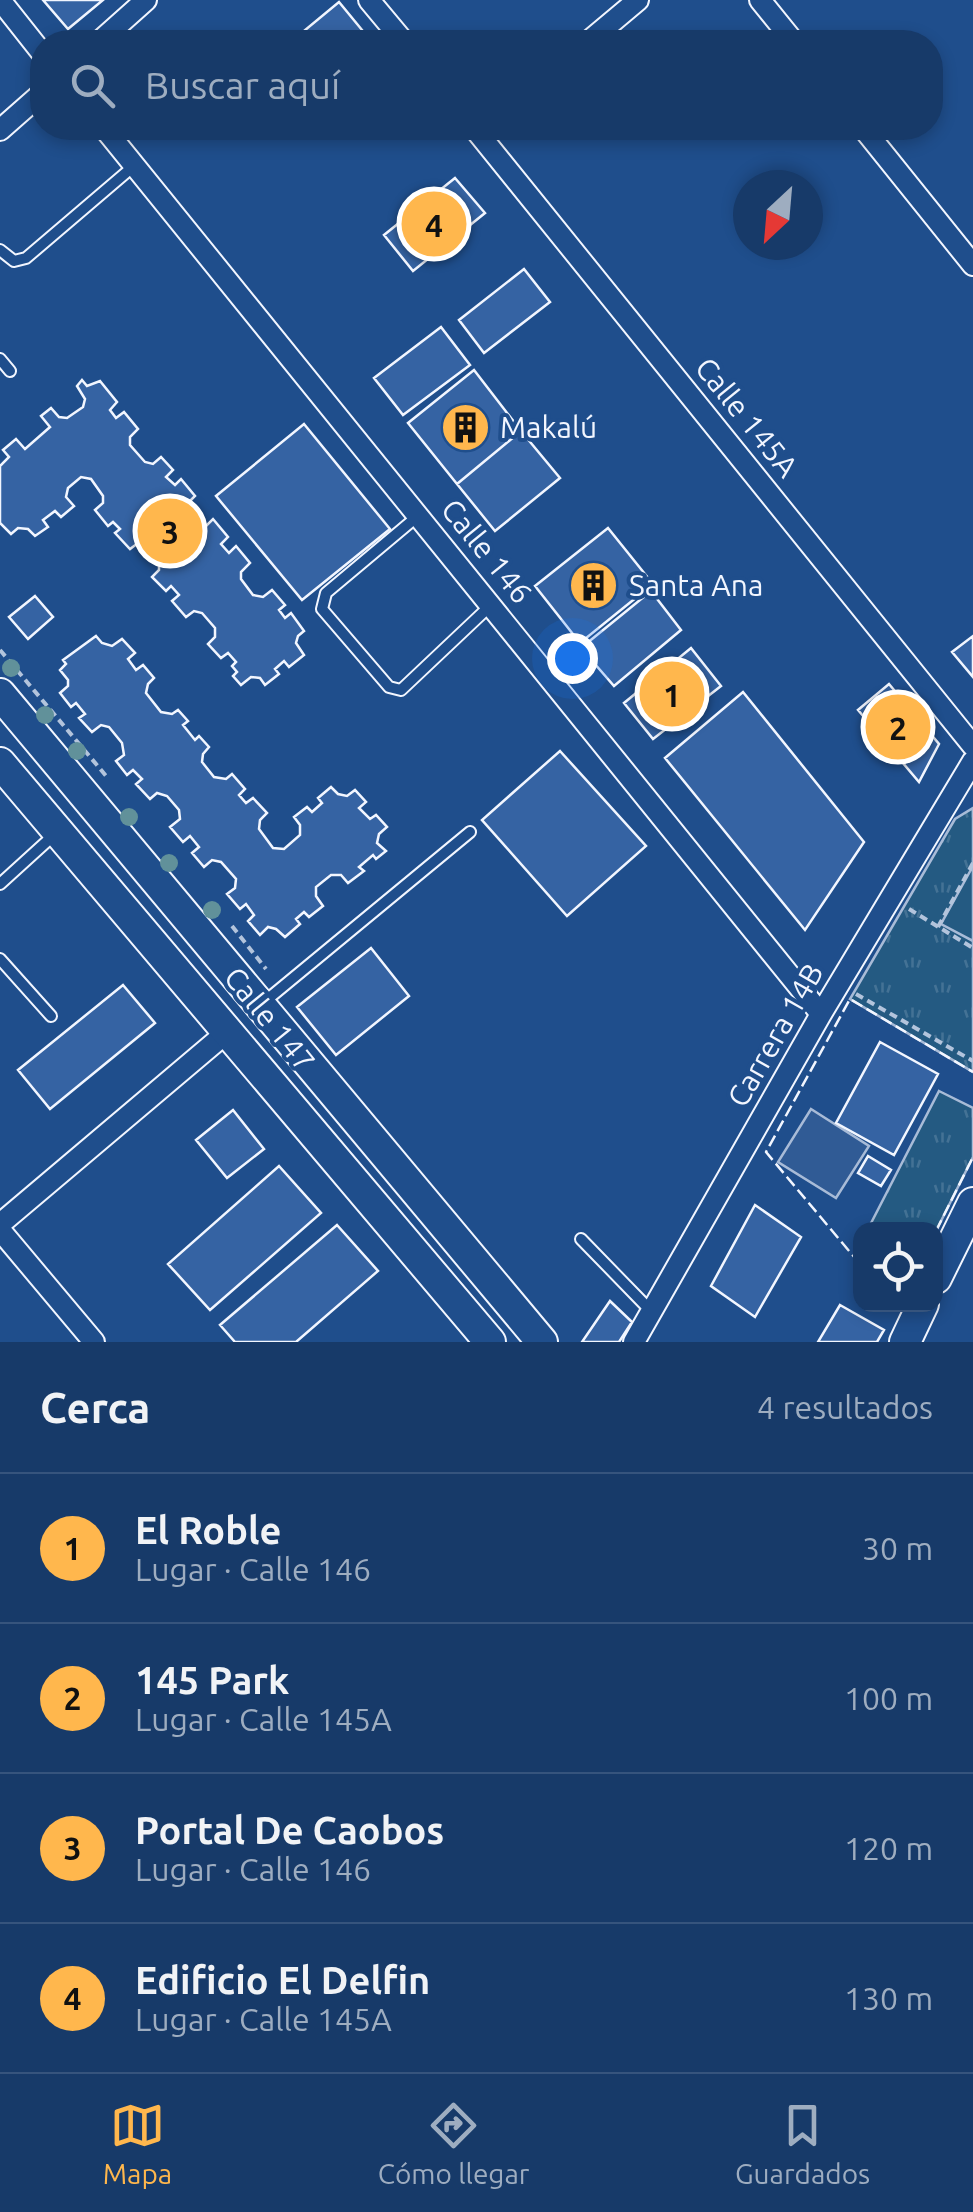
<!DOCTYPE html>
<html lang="es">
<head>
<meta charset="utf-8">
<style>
	:root { --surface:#173a69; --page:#20416f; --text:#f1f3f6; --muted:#9eadc0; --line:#36547d; --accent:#ffb74d }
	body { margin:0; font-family:Ubuntu,sans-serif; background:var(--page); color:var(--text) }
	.controls { position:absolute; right:30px; bottom:30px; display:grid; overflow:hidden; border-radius:20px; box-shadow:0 5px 15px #0003 }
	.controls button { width:90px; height:90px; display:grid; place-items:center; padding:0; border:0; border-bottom:2px solid var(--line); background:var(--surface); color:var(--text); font:50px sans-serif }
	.compass { position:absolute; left:733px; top:170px; width:90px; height:90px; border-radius:50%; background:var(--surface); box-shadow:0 5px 15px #0003; rotate:206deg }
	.you { position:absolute; left:572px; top:658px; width:35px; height:35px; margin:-25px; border:8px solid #fff; border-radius:50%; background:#1a73e8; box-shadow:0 0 0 15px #1a73e833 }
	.badge { display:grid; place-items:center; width:65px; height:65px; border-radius:50%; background:var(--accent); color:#111; font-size:32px; font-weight:700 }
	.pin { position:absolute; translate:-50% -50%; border:5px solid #fff; box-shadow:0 2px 10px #0006 }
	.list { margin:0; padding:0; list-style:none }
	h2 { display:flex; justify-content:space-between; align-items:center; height:130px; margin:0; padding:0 40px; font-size:42px }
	h2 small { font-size:32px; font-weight:400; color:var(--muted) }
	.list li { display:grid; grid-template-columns:65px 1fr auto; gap:30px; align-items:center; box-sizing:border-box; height:150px; padding:0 40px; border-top:2px solid var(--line) }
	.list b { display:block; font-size:38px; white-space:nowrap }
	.list p { margin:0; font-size:32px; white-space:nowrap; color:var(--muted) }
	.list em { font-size:32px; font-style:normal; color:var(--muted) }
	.icon { flex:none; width:55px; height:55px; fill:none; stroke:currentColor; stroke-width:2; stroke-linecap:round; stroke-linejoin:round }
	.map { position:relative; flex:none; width:973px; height:1342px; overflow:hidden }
	.search { position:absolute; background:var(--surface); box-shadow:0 5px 15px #0003; left:30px; right:30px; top:30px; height:110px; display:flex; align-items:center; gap:25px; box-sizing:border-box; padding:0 35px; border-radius:40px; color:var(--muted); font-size:38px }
	.sheet { height:730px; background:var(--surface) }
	nav { display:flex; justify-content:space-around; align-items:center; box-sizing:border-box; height:140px; border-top:2px solid var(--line); background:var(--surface); font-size:28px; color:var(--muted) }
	nav a { display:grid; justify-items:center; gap:5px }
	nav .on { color:var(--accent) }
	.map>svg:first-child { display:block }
	.grass { fill:url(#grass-tufts); stroke:#a8bbd7; stroke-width:2.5 }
	.pitch { fill:#245a82; stroke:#a8bbd7; stroke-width:2.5 }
	.parking { fill:#305b95; stroke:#a8bbd7; stroke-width:2.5 }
	.building { fill:#3563a3; stroke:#f2f6ff; stroke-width:2.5 }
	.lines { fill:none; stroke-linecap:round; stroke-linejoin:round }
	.service-casing { stroke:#f2f6ff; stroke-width:14 }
	.minor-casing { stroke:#f2f6ff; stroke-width:24 }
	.secondary-casing { stroke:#f2f6ff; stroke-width:34 }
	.path { stroke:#b3c4dc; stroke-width:4; stroke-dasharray:8 5; stroke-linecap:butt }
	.service { stroke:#1f4e8c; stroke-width:10 }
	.minor { stroke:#1f4e8c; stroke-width:20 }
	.secondary { stroke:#1f4e8c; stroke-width:30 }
	.fence { stroke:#f2f6ff; stroke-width:2.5; stroke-dasharray:12 5; stroke-linecap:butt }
	.tree { fill:#61919a }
	.labels { text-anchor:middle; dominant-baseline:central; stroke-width:8; stroke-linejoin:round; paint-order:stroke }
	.street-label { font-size:30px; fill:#f2f6ff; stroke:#1f4e8c }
	.poi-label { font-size:30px; fill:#f2f6ff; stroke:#1f4e8c; text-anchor:start }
</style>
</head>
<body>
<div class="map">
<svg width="973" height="1342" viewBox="0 0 973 1342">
	<defs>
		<pattern id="grass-tufts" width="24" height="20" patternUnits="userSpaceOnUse" patternTransform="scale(2.5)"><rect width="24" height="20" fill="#245a82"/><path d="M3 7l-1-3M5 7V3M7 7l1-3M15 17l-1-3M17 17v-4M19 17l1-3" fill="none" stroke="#447295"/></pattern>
	</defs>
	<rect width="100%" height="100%" fill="#1f4e8c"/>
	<path class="grass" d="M973,808v264l-123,-73 105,-180z
		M939,1091l34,17v49l-37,74 -68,-2z"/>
	<path class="pitch" d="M973,866v75l-32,-17z"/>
	<path class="parking" d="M811,1109l58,37 -33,52 -58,-36z"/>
	<path class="building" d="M43,0h60l-35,29z
		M339,2l28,34 -7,6h-65l-2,-2z
		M455,178l30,35 -72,58 -29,-36z
		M524,269l26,33 -66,51 -25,-33z
		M441,327l29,38 -67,50 -29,-37z
		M474,370l47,61 -64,53 -49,-61z
		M82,380l5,6 13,-5 17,21 -7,8 6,8 8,-6 14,17 -8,8v8l15,17 8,2 8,-7 12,13 -7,7 9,8 6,-6 14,17 -7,7 -2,8 10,14 8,3 9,-9 15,18 -7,7 8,9 7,-7 14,17 -9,9v7l12,16 10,2 9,-7 13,15 -6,5 6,8 6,-5 13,18 -6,5 -2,7 8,12 -15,12 -5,-6 -9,8 4,5 -14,11 -5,-7 -9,-1 -10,8 -8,-9 4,-4 -5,-6 4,-4 -8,-9 -7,5 -13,-14 7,-7v-9l-13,-15 -8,-2 -8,6 -14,-16 7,-6 -8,-9 -5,5 -14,-14 7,-7v-9l-13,-16 -8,-2 -8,6 -15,-16 5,-4 -7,-7 -5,4 -13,-16 8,-7v-7l-12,-17 -10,-2 -13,11 -2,9 8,9 -13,11 -6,-6 -12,9 5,7 -13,9 -7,-7 -10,-1 -7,6 -11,-11v-57l9,-9 -6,-7 13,-11 9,10 25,-22 -9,-11 10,-8 8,9 8,1 16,-11 2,-8 -8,-13z
		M304,424l86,105 -88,71 -86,-104z
		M521,431l39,47 -65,53 -38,-47z
		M608,528l45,56 -73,59 -45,-57z
		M651,591l30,39 -67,56 -33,-38z
		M35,596l18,21 -25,22 -19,-22z
		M96,636l6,7 10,3 10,-7 13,14 -7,6 8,11 7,-5 11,13 -6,6 -2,9 15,19 11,2 6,-4 10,11 -5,4 12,15 4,-4 10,11 -6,7 -1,8 12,15 12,2 6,-5 13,15 -6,6 7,8 7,-5 14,15 -7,7 -1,9 14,19 11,1 16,-14v-10l-6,-8 13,-10 5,5 10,-9 -4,-5 13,-11 7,7 9,2 8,-6 11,12 -7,6 11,11 6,-4 11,12 -8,7 -2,9 9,8 -10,8 -3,-4 -14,12 5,4 -16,12 -7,-8h-10l-15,12v9l7,10 -14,11 -5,-5 -8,7 4,5 -15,13 -9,-8 -8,-2 -8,8 -12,-14 6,-6 -8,-11 -6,5 -13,-15 8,-6 1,-9 -15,-17 -9,-2 -8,7 -12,-14 7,-6 -9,-11 -7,6 -13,-15 10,-8 -1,-9 -12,-14 -10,-3 -7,6 -14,-15 6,-5 -9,-9 -6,5 -11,-14 8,-6 -2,-12 -13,-16 -8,-2 -9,7 -13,-14 6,-4 -9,-11 -5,4 -11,-14 8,-7v-6l-8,-10 6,-6 -3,-4z
		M973,636v41l-21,-25z
		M691,648l30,38 -68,53 -29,-36z
		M889,684l50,60 -20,38 -61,-72z
		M743,692l121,150 -59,88 -140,-172z
		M560,751l86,95 -79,70 -85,-96z
		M371,948l38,48 -73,59 -39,-48z
		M123,985l32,38 -105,86 -32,-39z
		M880,1042l58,32 -44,81 -58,-32z
		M233,1110l31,39 -37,29 -31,-38z
		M868,1156l23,14 -10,16 -23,-13z
		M279,1166l42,47 -111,97 -42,-46z
		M755,1205l46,32 -46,80 -44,-31z
		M337,1225l41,46 -82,71h-61l-15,-17z
		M610,1301l22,21 -13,20h-37z
		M840,1305l44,25 -7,12h-59z"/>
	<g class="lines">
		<defs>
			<path id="service" d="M0,250l14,11 12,-3 109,-93
				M0,359l10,12
				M419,515l-93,78 -4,16 67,78 12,3 90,-85
				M0,884l55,-50
				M0,959l51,57
				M263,1003l207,-171
				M581,1239l70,72"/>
			<path id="minor" d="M0,0l42,53
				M369,0l35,42
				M760,0l34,42
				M99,42l47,-42
				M588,42l50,-42
				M104,128l717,886
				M474,128l499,618
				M863,128l110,137
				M0,130l42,-37
				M0,1224l226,-191
				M0,1230l94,112
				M634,1342l187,-328 152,-253"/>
			<path id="secondary" d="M0,694l542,648
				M0,763l490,579
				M936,1278l37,-75
				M905,1342l18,-38"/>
		</defs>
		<use href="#service" class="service-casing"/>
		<use href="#minor" class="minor-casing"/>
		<use href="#secondary" class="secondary-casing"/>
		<path class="path" d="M0,650l107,127
			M909,909l64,39
			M232,926l34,43
			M938,927l35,-64
			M856,994l117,67"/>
		<use href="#service" class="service"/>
		<use href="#minor" class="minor"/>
		<use href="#secondary" class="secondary"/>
		<path class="fence" d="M936,1231l37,-74
			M860,1264l-94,-112 84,-153 123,73
			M895,1304h3"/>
	</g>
	<g class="tree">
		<circle cx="11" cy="668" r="9"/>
		<circle cx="45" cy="715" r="9"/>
		<circle cx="77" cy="751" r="9"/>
		<circle cx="129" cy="817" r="9"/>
		<circle cx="169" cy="863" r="9"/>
		<circle cx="212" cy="910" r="9"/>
	</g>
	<defs>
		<symbol id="building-disc" viewBox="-11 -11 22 22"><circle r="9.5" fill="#ffb74d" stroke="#1f4e8c"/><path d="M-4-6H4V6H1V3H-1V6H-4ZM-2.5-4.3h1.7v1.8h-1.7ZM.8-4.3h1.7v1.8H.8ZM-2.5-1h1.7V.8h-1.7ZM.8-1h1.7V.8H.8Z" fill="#111"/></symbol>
	</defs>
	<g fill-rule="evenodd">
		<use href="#building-disc" x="438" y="400" width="55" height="55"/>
		<use href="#building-disc" x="566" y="558" width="55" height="55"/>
	</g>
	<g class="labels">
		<g class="street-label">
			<text transform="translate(747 417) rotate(51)">Calle 145A</text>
			<text transform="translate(487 551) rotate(51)">Calle 146</text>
			<text transform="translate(270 1019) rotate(51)">Calle 147</text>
			<text transform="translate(775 1035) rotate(-60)">Carrera 14B</text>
		</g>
		<g class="poi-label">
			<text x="500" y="427">Makalú</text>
			<text x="629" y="585">Santa Ana</text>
		</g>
	</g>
</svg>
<div class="controls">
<button><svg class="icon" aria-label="locate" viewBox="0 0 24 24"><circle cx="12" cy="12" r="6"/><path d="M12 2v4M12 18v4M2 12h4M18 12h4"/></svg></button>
</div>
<svg class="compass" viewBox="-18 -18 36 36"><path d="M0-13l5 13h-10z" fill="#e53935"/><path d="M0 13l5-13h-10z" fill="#9eadc0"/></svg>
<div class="you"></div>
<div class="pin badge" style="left:672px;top:694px">1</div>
<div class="pin badge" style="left:898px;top:727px">2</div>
<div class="pin badge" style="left:170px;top:531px">3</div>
<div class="pin badge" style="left:434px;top:224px">4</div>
<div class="search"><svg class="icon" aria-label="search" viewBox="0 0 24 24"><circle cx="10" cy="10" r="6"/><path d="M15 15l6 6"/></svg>Buscar aquí</div>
</div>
<section class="sheet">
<h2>Cerca<small>4 resultados</small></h2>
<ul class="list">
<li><span class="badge">1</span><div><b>El Roble</b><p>Lugar · Calle 146</p></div><em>30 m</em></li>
<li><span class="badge">2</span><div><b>145 Park</b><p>Lugar · Calle 145A</p></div><em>100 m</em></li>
<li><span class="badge">3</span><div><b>Portal De Caobos</b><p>Lugar · Calle 146</p></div><em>120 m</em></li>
<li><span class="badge">4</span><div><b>Edificio El Delfin</b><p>Lugar · Calle 145A</p></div><em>130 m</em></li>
</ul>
</section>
<nav>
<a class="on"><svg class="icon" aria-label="map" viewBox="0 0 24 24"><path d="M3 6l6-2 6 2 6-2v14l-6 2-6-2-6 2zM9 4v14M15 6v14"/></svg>Mapa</a>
<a><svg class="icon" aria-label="directions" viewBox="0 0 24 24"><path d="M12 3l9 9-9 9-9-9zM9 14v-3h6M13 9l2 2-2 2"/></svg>Cómo llegar</a>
<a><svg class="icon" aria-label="saved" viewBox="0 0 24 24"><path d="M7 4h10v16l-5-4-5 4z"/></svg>Guardados</a>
</nav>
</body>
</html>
